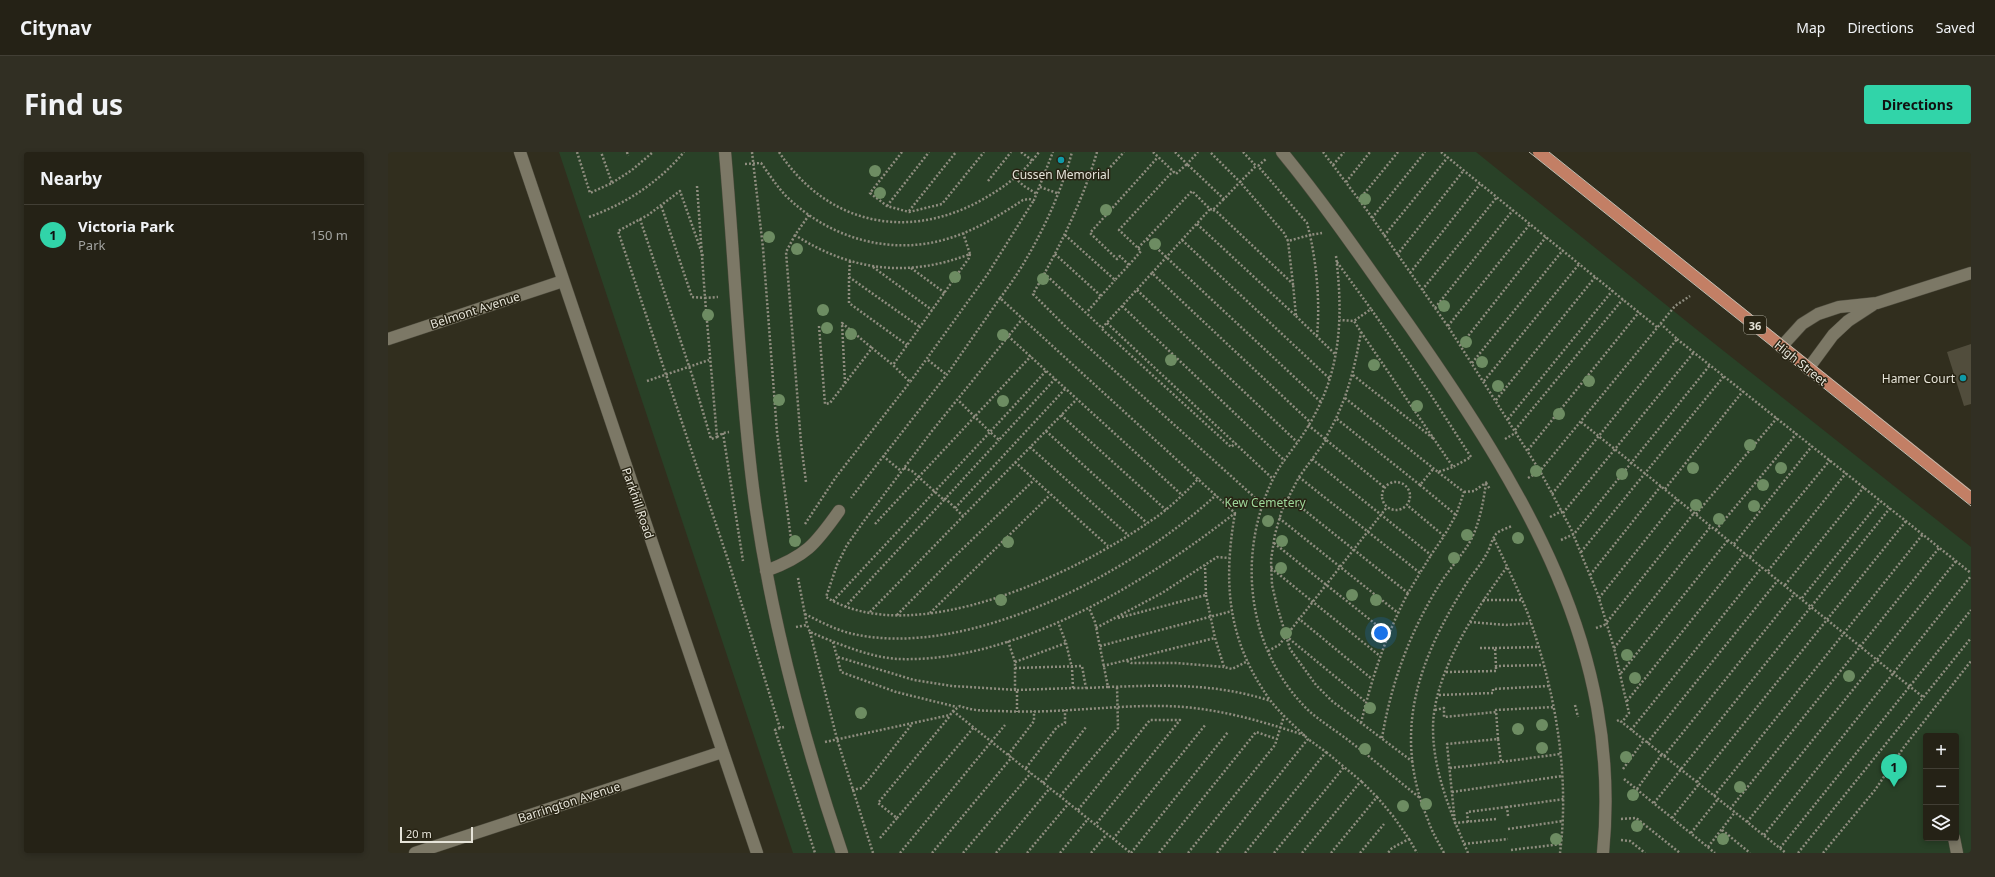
<!DOCTYPE html>
<html lang="en">
<head>
<meta charset="utf-8">
<style>
	:root { --surface:#252216; --page:#312f23; --text:#f1f3f6; --muted:#a3a4a1; --line:#423f35; --accent:#31d4a9 }
	body { margin:0; font-family:"Noto Sans",sans-serif; background:var(--page); color:var(--text) }
	.controls { position:absolute; right:12px; bottom:12px; display:grid; overflow:hidden; border-radius:4px; box-shadow:0 2px 6px #0003 }
	.controls button { width:36px; height:36px; display:grid; place-items:center; padding:0; border:0; border-bottom:1px solid var(--line); background:var(--surface); color:var(--text); font:20px sans-serif }
	.scale { position:absolute; left:12px; bottom:10px; width:73px; box-sizing:border-box; padding-left:4px; border:2px solid #e6e4d9; border-top:0; font-size:11px; line-height:14px; white-space:nowrap; color:#e6e4d9; -webkit-text-stroke:3px #282414; paint-order:stroke }
	.you { position:absolute; left:993px; top:481px; width:14px; height:14px; margin:-10px; border:3px solid #fff; border-radius:50%; background:#1a73e8; box-shadow:0 0 0 6px #1a73e833 }
	.badge { display:grid; place-items:center; width:26px; height:26px; border-radius:50%; background:var(--accent); color:#111; font-size:13px; font-weight:700 }
	.pin { position:absolute; translate:-50% -33px; filter:drop-shadow(0 1px 2px #0008) }
	.pin::after { content:''; position:absolute; top:21px; width:14px; height:12px; background:inherit; clip-path:polygon(0 0,100% 0,50% 100%) }
	.list { margin:0; padding:0; list-style:none }
	h2 { display:flex; justify-content:space-between; align-items:center; height:52px; margin:0; padding:0 16px; font-size:17px }
	h2 small { font-size:13px; font-weight:400; color:var(--muted) }
	.list li { display:grid; grid-template-columns:26px 1fr auto; gap:12px; align-items:center; box-sizing:border-box; height:60px; padding:0 16px; border-top:1px solid var(--line) }
	.list b { display:block; font-size:15px; white-space:nowrap }
	.list p { margin:0; font-size:13px; white-space:nowrap; color:var(--muted) }
	.list em { font-size:13px; font-style:normal; color:var(--muted) }
	.icon { flex:none; width:22px; height:22px; fill:none; stroke:currentColor; stroke-width:2; stroke-linecap:round; stroke-linejoin:round }
	.map { position:relative; flex:none; width:1583px; height:701px; overflow:hidden; border-radius:4px }
	header { display:flex; align-items:center; gap:24px; box-sizing:border-box; height:56px; padding:0 20px; background:var(--surface); border-bottom:1px solid var(--line) }
	header strong { font-size:19px }
	nav { display:flex; gap:22px; margin-inline-start:auto; font-size:14px }
	.intro { display:flex; align-items:center; justify-content:space-between; box-sizing:border-box; height:96px; padding:0 24px }
	h1 { margin:0; font-size:28px }
	.button { padding:10px 18px; border-radius:4px; background:var(--accent); color:#111; font-size:14px; font-weight:700 }
	main { display:flex; gap:24px; padding:0 24px }
	aside { flex:1; background:var(--surface); border-radius:4px; box-shadow:0 2px 6px #0003 }
	.map>svg:first-child { display:block }
	.green { fill:#294127; fill-rule:evenodd }
	.building { fill:#514d3c }
	.lines { fill:none; stroke-linecap:round; stroke-linejoin:round }
	.minor-casing { stroke:#4e4c3e; stroke-width:13 }
	.major-casing { stroke:#4e4c3e; stroke-width:13 }
	.path { stroke:#8f8d7f; stroke-width:2.5; stroke-dasharray:2 2; stroke-linecap:butt }
	.minor { stroke:#7c7866; stroke-width:12 }
	.major { stroke:#c37f65; stroke-width:12 }
	.tram { stroke:#c0bdb1; stroke-width:1 }
	.tree { fill:#6d8c62 }
	.culture-dot { fill:#0f9aa8; stroke:#282414; stroke-width:1.5 }
	.labels { text-anchor:middle; dominant-baseline:central; stroke-width:3; stroke-linejoin:round; paint-order:stroke }
	.shield { fill:#282414; stroke:#adaa9e; stroke-width:1 }
	.shield-label { font-size:11px; font-weight:bold; fill:#e6e4d9 }
	.poi-label { font-size:12px; fill:#e6e4d9; stroke:#282414 }
	.street-label { font-size:12px; fill:#e6e4d9; stroke:#282414 }
	.park-label { font-size:12px; fill:#9ed89a; stroke:#282414 }
</style>
</head>
<body>
<header>
<strong>Citynav</strong>
<nav><a>Map</a><a>Directions</a><a>Saved</a></nav>
</header>
<div class="intro"><h1>Find us</h1><a class="button">Directions</a></div>
<main>
<aside>
<h2>Nearby<small></small></h2>
<ul class="list">
<li><span class="badge">1</span><div><b>Victoria Park</b><p>Park</p></div><em>150 m</em></li>
</ul>
</aside>
<div class="map">
<svg width="1583" height="701" viewBox="0 0 1583 701">
	<rect width="100%" height="100%" fill="#312e1e"/>
	<path class="green" d="M171,0h917l220,177 275,218v306h-1178zM1538,584h30v102h-30z"/>
	<path class="building" d="M1583,192v60l-7,2 -17,-54z"/>
	<g class="lines">
		<defs>
			<path id="minor" d="M132,0l237,701
				M337,0c10,112 14,225 28,336 16,124 49,247 89,365
				M894,0c46,56 87,117 129,176 112,161 212,321 192,525
				M0,187l175,-58
				M1393,195l21,-23 16,-10 21,-7 38,-4 94,-30
				M1420,217l25,-34 15,-14 26,-17
				M378,419c40,-15 49,-26 73,-60
				M1566,686l3,15
				M27,701l307,-101"/>
			<path id="major" d="M1151,0l432,346"/>
		</defs>
		<use href="#minor" class="minor-casing"/>
		<use href="#major" class="major-casing"/>
		<path class="path" d="M189,0l13,41 22,-10 -11,-31
			M239,0l1,4
			M364,0l11,96 14,184 14,107
			M391,0c47,71 125,89 199,50 24,-13 45,-28 61,-50
			M514,0l-32,41 17,13 22,6 33,-8 42,-52
			M633,0l12,9
			M709,0c-15,51 -38,96 -64,142l33,33 196,177
			M765,0l23,22 11,-10 37,35 16,-17 -30,-30
			M787,0l12,12 11,-12
			M855,0l13,14 -16,16 44,51 4,8 22,-6 -3,-12 -49,-57
			M935,0l43,57 83,119 91,143 31,58 27,66 16,53 15,65 -7,9
			M1053,0l217,176
			M357,12l16,-1c8,11 15,22 24,32 43,43 106,62 165,43 26,-8 50,-23 73,-38l6,-1 5,1 19,-48
			M945,13l11,-13
			M870,14l8,-7
			M717,21l19,-21
			M627,26l9,8 13,8
			M600,29l23,-29
			M958,30l24,-30
			M224,31l20,-13 21,-18
			M309,34l8,112 13,-1
			M652,35l17,6
			M971,48l39,-48
			M499,54l42,-54
			M825,58l4,2 76,72 -5,-43
			M521,59l47,-59
			M421,63l-14,20c56,36 113,43 175,19l-7,-21
			M201,65c38,-14 69,-34 95,-65
			M984,66l53,-66
			M252,67l52,156 19,64 6,-2 -12,-139 -13,-1 -31,-92
			M809,72l99,92 -3,-32
			M407,83l-9,17 15,191 5,39
			M677,83l50,45 14,-15 -9,-9 -3,3 -27,-26 68,-76
			M996,84l64,-79
			M759,87l174,163
			M794,88l148,139
			M750,96l54,-57 18,18 3,1 11,-11
			M582,102l-1,4 -76,107 17,17 77,-107 47,-75
			M667,102l46,42 -14,16
			M1009,103l67,-85
			M315,104l-23,-65 -32,24 -30,16 111,332 51,165 4,-1
			M948,104c5,41 6,82 -6,122 -7,23 -19,46 -33,65 -8,11 -17,22 -23,34 -38,76 -28,172 34,233 12,11 27,20 40,30 25,19 48,39 72,58
			M462,109l-1,16 71,50
			M949,110l34,47 -17,12
			M741,113l12,-14 -22,-21 54,-59
			M485,115l59,43
			M523,116l34,25
			M656,121l58,55 50,-55 158,149
			M764,121l58,-64
			M1022,121l70,-89
			M461,125v26l58,42
			M749,138l160,152
			M1034,138l75,-93
			M713,144l14,-16
			M612,146c31,-40 59,-97 72,-146
			M734,154l163,155
			M1047,156l78,-98
			M908,164l40,39
			M635,166l-91,113 -68,90 -17,24 -10,20 -11,32c87,54 248,-23 323,-75 19,-12 35,-28 50,-44
			M719,171l166,156
			M431,174l6,78 5,-1 42,-55 21,17
			M1060,174l82,-102
			M714,177l129,118 5,-4
			M973,180l92,135 18,-10 -42,-65 -58,-83
			M620,184l174,159
			M929,184c3,-33 0,-68 -7,-101l12,-2
			M1289,187l294,234
			M1073,193l85,-108
			M540,208l19,15
			M1084,211l91,-113
			M658,219l-56,61 9,8 56,-61
			M965,223l81,64
			M259,229l62,-21
			M1096,229l96,-118
			M457,231l-3,-60 30,25
			M957,246l93,74 15,-5
			M1108,248l100,-124
			M673,263l105,95
			M949,267l83,66 14,-17
			M1120,267l105,-129
			M1193,270l342,275
			M920,273l76,62
			M1127,278l108,-131
			M658,279l101,92
			M335,281l20,128
			M329,285l6,-4 6,-1
			M937,287c21,-36 29,-67 36,-107l-7,-11 -14,-1
			M1117,287l12,-7
			M938,288l-27,37 -17,33 -7,24 -4,26 1,25 5,21 13,43 26,36 16,16 81,61
			M642,295l98,88
			M1140,298l111,-138
			M495,304l18,15
			M924,307l119,96 13,-19 -37,-31
			M627,310l93,84
			M516,316l8,3 32,29 55,-60
			M1050,320l26,20 -8,23 -12,21
			M911,325l121,96 11,-18
			M1140,326l12,-7 135,-165 15,-10
			M994 344a14 14 0 1 1 28 0a14 14 0 1 1-28 0Z
			M1098,331l4,6
			M1032,333l36,30
			M1277,337l78,-98
			M1076,340l10,-1 13,-9
			M1164,342l125,-155 -16,-15
			M900,345l120,96 12,-20
			M557,346l18,18
			M567,356l110,-119
			M1175,361l131,-161
			M1308,362l81,-96
			M1162,365l12,-6
			M891,366l119,95
			M417,372l31,-47 74,-95
			M487,372l156,-168
			M1328,378l81,-97
			M1106,387c12,25 24,50 34,75 27,76 42,159 32,239
			M1173,388l13,-6 136,-169
			M886,391l114,91
			M1346,392l78,-98
			M1193,400l143,-176
			M1362,405l80,-97
			M883,416l109,88
			M1380,419l78,-98
			M1202,423l71,-89
			M410,426l9,47
			M1397,433l79,-98
			M818,443l9,43 9,29 8,2 16,-8
			M1211,446l79,-99
			M1414,446l78,-97
			M1095,448h39
			M445,449l157,-169 -32,-32
			M457,455l99,-107
			M482,460l207,-213
			M542,461l120,-118
			M417,462c14,7 29,15 44,19 117,29 284,-61 367,-138
			M509,463l54,-55 83,-80
			M730,466l88,-23 -1,-30
			M910,466l74,61
			M1082,470l36,3 25,-2
			M1219,470l87,-109
			M408,475l11,-2 3,7c26,11 61,26 89,27 116,4 248,-77 336,-146l-235,-215 -52,75 -97,125
			M708,476l66,-35 55,-36 12,1
			M1208,476l11,-4
			M422,480l27,107 36,114
			M898,484l80,66
			M620,489l7,21v28
			M445,490l8,30 55,20 61,15
			M712,494l132,-35
			M1092,496h15l1,18 47,-1
			M1107,496l43,-1
			M1226,496l97,-122
			M880,499l11,-6 108,-138
			M450,505l76,23 38,6 65,4v22
			M739,509l4,2h46l47,4
			M627,510l51,-19 -8,-21
			M715,514l112,-28
			M627,516l67,-2 4,22h-13
			M1058,520l50,-1v-5
			M1233,521l107,-133
			M720,535c57,-2 107,-4 163,14
			M698,536l22,-1 -13,-65 -6,-14
			M629,538l56,-2 -1,-20 -6,-25
			M1051,543l54,-2v-4l56,-3
			M1239,549l118,-148
			M1187,553l3,12
			M1047,558l9,-2v9l52,-5
			M565,559l178,142
			M1229,569l2,-1 167,133
			M973,571c11,-46 25,-88 47,-130
			M392,576l-5,2 40,123
			M1243,578l131,-163
			M994,586c9,-54 27,-104 56,-151 9,-15 21,-28 30,-42 11,-18 15,-41 18,-62
			M1110,587l-2,-29 58,-3
			M437,590l125,-27 3,-4 7,-5c13,5 27,5 41,5 55,3 110,-6 164,-5 48,1 93,14 139,29 -12,-11 -24,-22 -34,-35 -43,-60 -47,-117 -35,-187
			M1259,591l131,-163
			M620,603l26,-34v-10
			M1276,604l131,-163
			M638,616l31,-41 8,-4v-13
			M1062,616l51,-6
			M1235,617l21,-29
			M1236,627l91,74
			M1309,630l209,-261
			M655,631l43,-56
			M1249,637l25,-35
			M464,638l10,-2 50,-64
			M1064,640l110,-16
			M672,644l58,-68 -1,-42
			M1326,644l209,-262
			M989,645l16,19 16,23 -17,9 -4,5
			M1266,651l236,-295
			M1342,657l209,-261
			M690,658l72,-90h30l-84,104
			M1120,664l-1,-9 57,-8
			M509,666l77,-91
			M1284,666l27,-34
			M1108,667l-41,4 -8,-79 51,-5 3,23 59,-8
			M1233,667l15,-1 44,35
			M1080,670l-1,-10 40,-5
			M1359,670l209,-261
			M1120,677l55,-8
			M1334,678l28,23
			M1303,681l27,-34
			M1376,683l207,-259
			M492,686l17,-20 -19,-15 72,-87
			M725,687l93,-115
			M1021,687l8,14
			M1233,688l9,1 15,12
			M1076,692l44,-5
			M1320,695l27,-35
			M1392,696l191,-238
			M1123,698l50,-6
			M512,701l105,-128
			M544,701l80,-96
			M575,701l68,-80
			M608,701l54,-65
			M639,701l42,-50
			M672,701l28,-34
			M703,701l16,-19
			M743,701l97,-121
			M771,701l97,-121 21,7
			M800,701l87,-108 9,-29
			M829,701l91,-114 -4,-4
			M857,701l81,-101 -18,-13
			M886,701l70,-86 -18,-15
			M914,701l59,-72 -17,-14
			M943,701l46,-56 -16,-16
			M972,701l24,-29
			M1056,701c-6,-11 -12,-21 -16,-33 -37,-89 -9,-162 40,-239 6,-9 14,-18 19,-28 3,-5 5,-14 9,-19 4,-4 12,-6 16,-8
			M1080,701c-17,-40 -35,-81 -35,-125 0,-54 43,-119 74,-161
			M1410,701l173,-215
			M1435,701l52,-63 29,-43 67,-86"/>
		<use href="#minor" class="minor"/>
		<use href="#major" class="major"/>
		<path class="tram" d="M1141,0l442,354
			M1161,0l422,339"/>
	</g>
	<g class="tree">
		<circle cx="487" cy="19" r="6"/>
		<circle cx="492" cy="41" r="6"/>
		<circle cx="977" cy="47" r="6"/>
		<circle cx="718" cy="58" r="6"/>
		<circle cx="381" cy="85" r="6"/>
		<circle cx="767" cy="92" r="6"/>
		<circle cx="409" cy="97" r="6"/>
		<circle cx="567" cy="125" r="6"/>
		<circle cx="655" cy="127" r="6"/>
		<circle cx="1056" cy="154" r="6"/>
		<circle cx="435" cy="158" r="6"/>
		<circle cx="320" cy="163" r="6"/>
		<circle cx="439" cy="176" r="6"/>
		<circle cx="463" cy="182" r="6"/>
		<circle cx="615" cy="183" r="6"/>
		<circle cx="1078" cy="190" r="6"/>
		<circle cx="783" cy="208" r="6"/>
		<circle cx="1094" cy="210" r="6"/>
		<circle cx="986" cy="213" r="6"/>
		<circle cx="1201" cy="229" r="6"/>
		<circle cx="1110" cy="234" r="6"/>
		<circle cx="391" cy="248" r="6"/>
		<circle cx="615" cy="249" r="6"/>
		<circle cx="1029" cy="254" r="6"/>
		<circle cx="1171" cy="262" r="6"/>
		<circle cx="1362" cy="293" r="6"/>
		<circle cx="1305" cy="316" r="6"/>
		<circle cx="1393" cy="316" r="6"/>
		<circle cx="1148" cy="319" r="6"/>
		<circle cx="1234" cy="322" r="6"/>
		<circle cx="1375" cy="333" r="6"/>
		<circle cx="1308" cy="353" r="6"/>
		<circle cx="1366" cy="354" r="6"/>
		<circle cx="1331" cy="367" r="6"/>
		<circle cx="880" cy="369" r="6"/>
		<circle cx="1079" cy="383" r="6"/>
		<circle cx="1130" cy="386" r="6"/>
		<circle cx="407" cy="389" r="6"/>
		<circle cx="894" cy="389" r="6"/>
		<circle cx="620" cy="390" r="6"/>
		<circle cx="1066" cy="406" r="6"/>
		<circle cx="893" cy="416" r="6"/>
		<circle cx="964" cy="443" r="6"/>
		<circle cx="613" cy="448" r="6"/>
		<circle cx="988" cy="448" r="6"/>
		<circle cx="898" cy="481" r="6"/>
		<circle cx="1239" cy="503" r="6"/>
		<circle cx="1461" cy="524" r="6"/>
		<circle cx="1247" cy="526" r="6"/>
		<circle cx="982" cy="556" r="6"/>
		<circle cx="473" cy="561" r="6"/>
		<circle cx="1154" cy="573" r="6"/>
		<circle cx="1130" cy="577" r="6"/>
		<circle cx="1154" cy="596" r="6"/>
		<circle cx="977" cy="597" r="6"/>
		<circle cx="1238" cy="605" r="6"/>
		<circle cx="1352" cy="635" r="6"/>
		<circle cx="1245" cy="643" r="6"/>
		<circle cx="1038" cy="652" r="6"/>
		<circle cx="1015" cy="654" r="6"/>
		<circle cx="1249" cy="674" r="6"/>
		<circle cx="1168" cy="687" r="6"/>
		<circle cx="1335" cy="687" r="6"/>
	</g>
	<g class="culture-dot">
		<circle cx="673" cy="8" r="4"/>
		<circle cx="1575" cy="226" r="4"/>
	</g>
	<g class="labels">
		<rect class="shield" x="1356" y="164" width="22" height="18" rx="3"/>
		<g class="shield-label">
			<text x="1367" y="173">36</text>
		</g>
		<g class="poi-label">
			<text x="673" y="22">Cussen Memorial</text>
			<text x="1567" y="226" text-anchor="end">Hamer Court</text>
		</g>
		<g class="street-label">
			<text transform="translate(87 158) rotate(-18)">Belmont Avenue</text>
			<text transform="translate(1413 211) rotate(39)">High Street</text>
			<text transform="translate(250 351) rotate(71)">Parkhill Road</text>
			<text transform="translate(181 650) rotate(-18)">Barrington Avenue</text>
		</g>
		<g class="park-label">
			<text x="877" y="350">Kew Cemetery</text>
		</g>
	</g>
</svg>
<div class="controls">
<button>+</button>
<button>−</button>
<button><svg class="icon" aria-label="layers" viewBox="0 0 24 24"><path d="M12 4l9 5-9 5-9-5zM3 14l9 5 9-5"/></svg></button>
</div>
<div class="scale">20 m</div>
<div class="you"></div>
<div class="pin badge" style="left:1506px;top:635px">1</div>
</div>
</main>
</body>
</html>
